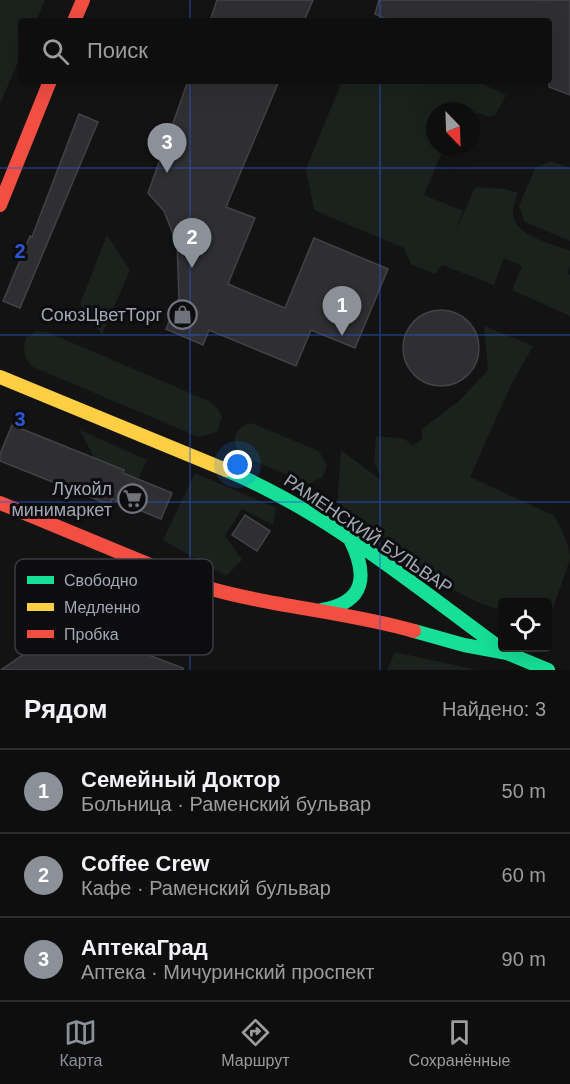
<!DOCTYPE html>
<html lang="ru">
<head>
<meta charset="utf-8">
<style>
	:root { --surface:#0e0e0e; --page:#171717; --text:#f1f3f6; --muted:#9b9c9e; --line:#2e2e2e; --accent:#8c9099 }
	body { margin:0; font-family:Helvetica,sans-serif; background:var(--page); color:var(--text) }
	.controls { position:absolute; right:18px; bottom:18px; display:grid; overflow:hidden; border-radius:6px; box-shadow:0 6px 24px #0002 }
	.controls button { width:54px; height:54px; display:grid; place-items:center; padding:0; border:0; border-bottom:2px solid var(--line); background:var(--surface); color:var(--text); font:30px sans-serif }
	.compass { position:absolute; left:426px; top:102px; width:54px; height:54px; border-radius:50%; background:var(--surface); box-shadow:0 6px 24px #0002; rotate:157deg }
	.you { position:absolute; left:238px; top:465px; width:21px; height:21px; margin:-15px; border:4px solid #fff; border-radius:50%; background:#1a73e8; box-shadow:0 0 0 9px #1a73e833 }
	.badge { display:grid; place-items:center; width:39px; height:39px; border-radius:50%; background:var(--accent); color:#fff; font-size:20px; font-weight:700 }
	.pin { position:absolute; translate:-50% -50px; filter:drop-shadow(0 2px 3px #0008) }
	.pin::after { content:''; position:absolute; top:32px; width:21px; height:18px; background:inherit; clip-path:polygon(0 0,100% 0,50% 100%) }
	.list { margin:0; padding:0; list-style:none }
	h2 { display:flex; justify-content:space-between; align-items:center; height:78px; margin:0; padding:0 24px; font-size:26px }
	h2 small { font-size:20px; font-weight:400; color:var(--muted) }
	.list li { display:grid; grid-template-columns:39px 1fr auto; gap:18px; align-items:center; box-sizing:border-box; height:84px; padding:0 24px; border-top:2px solid var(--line) }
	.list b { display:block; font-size:22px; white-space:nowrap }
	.list p { margin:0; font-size:20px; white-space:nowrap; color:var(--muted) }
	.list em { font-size:20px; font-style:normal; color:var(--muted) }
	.icon { flex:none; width:33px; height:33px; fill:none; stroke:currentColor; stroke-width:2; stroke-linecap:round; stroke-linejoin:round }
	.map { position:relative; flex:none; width:570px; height:670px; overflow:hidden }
	.search { position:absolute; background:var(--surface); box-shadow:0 6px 24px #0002; left:18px; right:18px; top:18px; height:66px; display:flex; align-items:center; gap:15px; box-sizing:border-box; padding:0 21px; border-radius:6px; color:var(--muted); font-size:22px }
	.sheet { height:330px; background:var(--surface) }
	nav { display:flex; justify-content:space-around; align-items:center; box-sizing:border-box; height:84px; border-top:2px solid var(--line); background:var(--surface); font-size:16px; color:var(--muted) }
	nav a { display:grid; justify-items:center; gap:3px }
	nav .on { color:var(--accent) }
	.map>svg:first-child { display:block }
	.green { fill:#1b221d }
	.building { fill:#2f2f31; stroke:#424247; stroke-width:1.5 }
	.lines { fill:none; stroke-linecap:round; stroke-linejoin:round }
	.fast { stroke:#16e098; stroke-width:14 }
	.slow { stroke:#ffcf43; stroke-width:14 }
	.jam { stroke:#f24e42; stroke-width:14 }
	.grid { fill:none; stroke:#2a57d4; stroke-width:1.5; stroke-opacity:0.55 }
	.labels { text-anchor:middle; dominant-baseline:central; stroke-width:6; stroke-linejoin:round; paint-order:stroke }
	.poi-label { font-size:18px; fill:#a3a6b5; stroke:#0d0d0f; text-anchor:end }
	.street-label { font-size:18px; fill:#a3a6b5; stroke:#0d0d0f }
	.key { fill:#0d0d0f; stroke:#3a3b41; stroke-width:1.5 }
	.key-label { font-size:16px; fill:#a3a6b5 }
	.grid-label { font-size:20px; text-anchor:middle; font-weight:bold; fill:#2a57d4; stroke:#0d0d0f; stroke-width:6; stroke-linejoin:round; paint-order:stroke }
</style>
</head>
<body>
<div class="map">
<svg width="570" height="670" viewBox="0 0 570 670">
	<rect width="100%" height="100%" fill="#131313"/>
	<path class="green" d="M0,0h45l-9,21h-15v34l-21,49z
		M342,81h134l30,14 -10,19 -7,3 -13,-5v6l-5,3v-10h-36v36h9l-20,48 39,16 -11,29 23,-53 30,2 13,4c-2,6 -5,13 -5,19 -1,24 40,32 57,39v15l-3,8 3,1v41l-58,-26 10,-24 -18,-8 -10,27 -52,-20 -7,9 -24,-10 -7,-16 -90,-38 -8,-41z
		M551,161l19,7v73l-45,-19 -6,-16 16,-38z
		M107,235l23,35 -28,65 -22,-31z
		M484,326l49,20 -22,39 -41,92 85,39c5,12 14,27 15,41 0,5 -18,53 -22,64v-19h-46v8c-65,-15 -107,-73 -165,-102l4,-58 41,31 -8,-20 2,-25 29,3 7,7 10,-7v-10l37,-28 29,-31z
		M37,331l10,1 164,70 7,7 4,8 -5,15 -18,5 -166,-70c-9,-10 -11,-16 -7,-29z
		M251,423l68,28 8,15 -4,11 -15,7 -67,-29c-10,-14 -8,-28 10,-32z
		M80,430l67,30 -9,19 -13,-5 -1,-4 -30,-12z
		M195,473l81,35 -3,17 -31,-16 -17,27 17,24 -16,16 -63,-36z
		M395,652l78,17 2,1h-88z"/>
	<path class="building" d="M217,0h96l-9,21h-94z
		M379,0h191v95l-21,-8v-66h-158l-16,-7z
		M188,81h91l-53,126 29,11 -27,66 57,24 29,-70 74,31 -33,79 -44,-18 -15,36 -87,-36 -6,15 -37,-16 13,-31 -2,-54 -13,-33 -16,-18z
		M79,114l19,8 -78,186 -17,-7 27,-65 2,1z
		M403 348a38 38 0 1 1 76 0a38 38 0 1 1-76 0Z
		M12,425l112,45 -1,3 49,20 -11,26 -49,-20 -2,6 -110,-44v-7z
		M245,515l25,16 -13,20 -25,-16z
		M67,624l116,44v2h-182z"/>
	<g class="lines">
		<path class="fast" d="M226,470c103,43 191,118 281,183
			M322,610c44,-8 46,-35 28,-71
			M414,631l50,14 43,8 41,17"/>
		<path class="slow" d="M0,377l226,93"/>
		<path class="jam" d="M74,21l9,-21
			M0,205l50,-124
			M0,503l201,83c70,21 143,25 213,45"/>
	</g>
	<path class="grid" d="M190,0v21M380,0v21M190,81v589M380,81v589M0,168h570M0,335h570M0,502h570"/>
	<defs>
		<symbol id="shop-ring" viewBox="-11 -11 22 22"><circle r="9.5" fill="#0d0d0f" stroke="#71737c" stroke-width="1.5"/><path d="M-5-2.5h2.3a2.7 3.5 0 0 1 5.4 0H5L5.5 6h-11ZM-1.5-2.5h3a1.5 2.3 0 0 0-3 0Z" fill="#71737c"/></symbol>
		<symbol id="supermarket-ring" viewBox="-11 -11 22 22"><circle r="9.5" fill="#0d0d0f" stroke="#71737c" stroke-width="1.5"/><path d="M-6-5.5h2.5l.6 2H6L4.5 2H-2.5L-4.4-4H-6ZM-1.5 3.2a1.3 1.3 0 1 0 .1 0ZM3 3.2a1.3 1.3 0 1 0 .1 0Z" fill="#71737c"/></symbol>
	</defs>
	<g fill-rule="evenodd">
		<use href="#shop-ring" x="166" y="298" width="33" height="33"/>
		<use href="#supermarket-ring" x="116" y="482" width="33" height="33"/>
	</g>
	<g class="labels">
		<g class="poi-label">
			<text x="162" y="315">СоюзЦветТорг</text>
			<text x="112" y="489">Лукойл<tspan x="112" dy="21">минимаркет</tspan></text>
		</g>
		<g class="street-label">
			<text transform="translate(368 534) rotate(34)">РАМЕНСКИЙ БУЛЬВАР</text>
		</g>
	</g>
	<rect x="15" y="559" width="198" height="96" rx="9" class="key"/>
	<rect x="27" y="576" width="27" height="8" fill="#16e098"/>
	<rect x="27" y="603" width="27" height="8" fill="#ffcf43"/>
	<rect x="27" y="630" width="27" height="8" fill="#f24e42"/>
	<g class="key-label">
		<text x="64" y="586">Свободно</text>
		<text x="64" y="613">Медленно</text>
		<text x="64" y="640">Пробка</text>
	</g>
	<g class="grid-label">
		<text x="20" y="258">2</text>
		<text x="20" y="426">3</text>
	</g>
</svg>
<div class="controls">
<button><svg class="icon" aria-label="locate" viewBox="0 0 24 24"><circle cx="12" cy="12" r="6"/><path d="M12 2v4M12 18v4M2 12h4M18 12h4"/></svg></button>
</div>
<svg class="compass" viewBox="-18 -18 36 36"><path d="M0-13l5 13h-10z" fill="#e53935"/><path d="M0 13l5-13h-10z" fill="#9b9c9e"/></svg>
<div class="you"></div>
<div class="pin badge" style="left:342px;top:336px">1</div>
<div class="pin badge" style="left:192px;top:268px">2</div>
<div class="pin badge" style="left:167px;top:173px">3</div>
<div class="search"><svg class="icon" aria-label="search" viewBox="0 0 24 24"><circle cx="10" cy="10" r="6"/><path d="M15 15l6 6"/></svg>Поиск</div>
</div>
<section class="sheet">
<h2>Рядом<small>Найдено: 3</small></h2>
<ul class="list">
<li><span class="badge">1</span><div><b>Семейный Доктор</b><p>Больница · Раменский бульвар</p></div><em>50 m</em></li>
<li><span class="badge">2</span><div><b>Coffee Crew</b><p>Кафе · Раменский бульвар</p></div><em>60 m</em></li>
<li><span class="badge">3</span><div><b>АптекаГрад</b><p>Аптека · Мичуринский проспект</p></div><em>90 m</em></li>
</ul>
</section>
<nav>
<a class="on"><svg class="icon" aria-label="map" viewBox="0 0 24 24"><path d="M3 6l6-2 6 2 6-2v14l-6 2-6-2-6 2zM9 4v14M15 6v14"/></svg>Карта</a>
<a><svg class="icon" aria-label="directions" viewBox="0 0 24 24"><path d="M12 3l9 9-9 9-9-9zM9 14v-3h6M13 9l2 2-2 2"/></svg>Маршрут</a>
<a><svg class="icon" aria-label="saved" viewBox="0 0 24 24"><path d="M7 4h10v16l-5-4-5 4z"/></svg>Сохранённые</a>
</nav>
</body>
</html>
